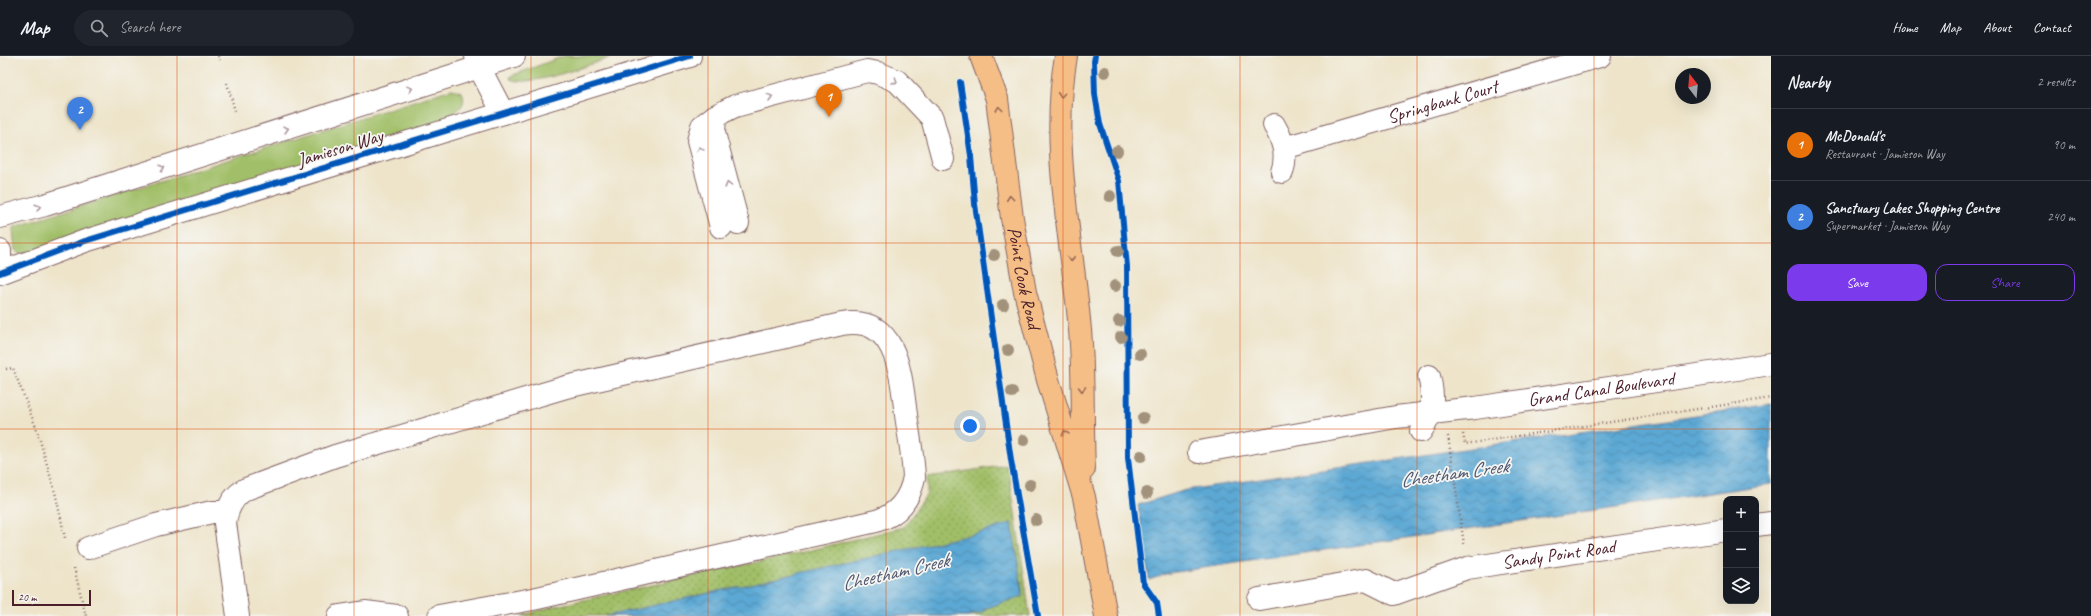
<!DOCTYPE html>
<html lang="en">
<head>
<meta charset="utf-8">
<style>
	:root { --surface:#171b24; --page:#20242c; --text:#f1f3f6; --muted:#9ea1a6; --line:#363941; --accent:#7c3aed }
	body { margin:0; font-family:Caveat,sans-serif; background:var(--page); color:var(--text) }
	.controls { position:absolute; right:12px; bottom:12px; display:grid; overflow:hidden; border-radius:8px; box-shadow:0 4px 16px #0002 }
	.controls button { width:36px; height:36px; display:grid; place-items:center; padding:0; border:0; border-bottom:1px solid var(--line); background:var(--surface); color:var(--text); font:20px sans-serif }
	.compass { position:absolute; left:1675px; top:12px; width:36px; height:36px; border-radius:50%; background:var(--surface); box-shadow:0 4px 16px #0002; rotate:344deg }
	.scale { position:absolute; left:12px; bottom:10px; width:79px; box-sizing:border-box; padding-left:4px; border:2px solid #4a1f2b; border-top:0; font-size:11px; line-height:14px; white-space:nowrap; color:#4a1f2b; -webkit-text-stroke:3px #f6f6f2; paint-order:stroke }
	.you { position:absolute; left:970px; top:370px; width:14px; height:14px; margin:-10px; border:3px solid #fff; border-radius:50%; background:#1a73e8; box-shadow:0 0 0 6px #1a73e833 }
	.badge { display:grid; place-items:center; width:26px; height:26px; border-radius:50%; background:var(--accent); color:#fff; font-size:13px; font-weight:700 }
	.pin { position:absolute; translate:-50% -33px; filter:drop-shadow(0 1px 2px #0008) }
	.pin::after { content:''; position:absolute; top:21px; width:14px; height:12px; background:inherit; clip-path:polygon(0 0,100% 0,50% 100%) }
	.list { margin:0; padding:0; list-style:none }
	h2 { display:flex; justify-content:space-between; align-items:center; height:52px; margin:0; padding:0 16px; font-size:17px }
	h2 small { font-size:13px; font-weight:400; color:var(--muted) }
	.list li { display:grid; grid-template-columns:26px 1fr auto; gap:12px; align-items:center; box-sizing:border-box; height:72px; padding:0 16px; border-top:1px solid var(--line) }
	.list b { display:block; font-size:15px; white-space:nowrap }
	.list p { margin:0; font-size:13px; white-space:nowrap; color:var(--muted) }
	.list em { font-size:13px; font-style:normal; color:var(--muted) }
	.actions { display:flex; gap:8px; padding:12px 16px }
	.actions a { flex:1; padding:9px 0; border:1px solid var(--accent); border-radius:12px; text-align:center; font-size:14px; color:var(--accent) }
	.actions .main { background:var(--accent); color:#fff }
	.icon { flex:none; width:22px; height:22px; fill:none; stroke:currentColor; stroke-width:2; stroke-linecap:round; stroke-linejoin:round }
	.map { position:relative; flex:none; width:1771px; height:560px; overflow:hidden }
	header { display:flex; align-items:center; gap:24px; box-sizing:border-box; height:56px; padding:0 20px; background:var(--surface); border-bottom:1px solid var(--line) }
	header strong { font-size:19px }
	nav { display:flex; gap:22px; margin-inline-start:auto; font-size:14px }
	.search { width:280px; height:36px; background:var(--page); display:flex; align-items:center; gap:10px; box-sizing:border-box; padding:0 14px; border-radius:22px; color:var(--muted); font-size:15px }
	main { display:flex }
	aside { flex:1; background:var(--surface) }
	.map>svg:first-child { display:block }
	.grass { fill:#a1bf67; stroke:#766f49 }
	.park { fill:url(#park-dots); stroke:#766f49 }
	.water { fill:url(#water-waves); stroke:#526480 }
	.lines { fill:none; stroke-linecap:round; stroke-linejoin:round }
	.minor-casing { stroke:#836463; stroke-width:24 }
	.major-casing { stroke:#836463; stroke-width:24 }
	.path { stroke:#836463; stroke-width:2.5; stroke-dasharray:1 3; stroke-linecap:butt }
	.minor { stroke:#fff; stroke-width:22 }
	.major { stroke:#f6be87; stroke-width:22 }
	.cycleway-casing { stroke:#f6f6f2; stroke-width:8 }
	.cycleway { stroke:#0057b8; stroke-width:6 }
	.tree { fill:#a2927c }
	.oneway { stroke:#ae9aa0 }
	.oneway2 { stroke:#976754 }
	.grid { fill:none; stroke:#e0560e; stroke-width:1; stroke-opacity:0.55 }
	.labels { text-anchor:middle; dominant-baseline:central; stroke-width:3.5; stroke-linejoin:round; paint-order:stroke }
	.street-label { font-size:19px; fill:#4a1f2b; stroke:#f6f6f2 }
	.water-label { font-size:20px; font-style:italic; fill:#51566f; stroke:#f6f6f2 }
</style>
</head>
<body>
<header>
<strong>Map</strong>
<div class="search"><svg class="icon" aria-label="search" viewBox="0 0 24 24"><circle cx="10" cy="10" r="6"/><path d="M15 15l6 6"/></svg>Search here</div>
<nav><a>Home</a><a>Map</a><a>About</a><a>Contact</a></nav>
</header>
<main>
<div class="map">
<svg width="1771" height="560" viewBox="0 0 1771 560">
	<defs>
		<pattern id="park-dots" width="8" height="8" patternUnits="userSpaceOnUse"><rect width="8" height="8" fill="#a1bf67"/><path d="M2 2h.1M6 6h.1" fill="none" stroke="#859b55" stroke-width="1.8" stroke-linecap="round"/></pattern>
		<pattern id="water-waves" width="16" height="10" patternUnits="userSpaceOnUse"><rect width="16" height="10" fill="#5ba8d4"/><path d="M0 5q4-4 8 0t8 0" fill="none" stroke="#4d88ac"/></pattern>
	</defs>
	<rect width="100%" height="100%" fill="#f6f6f2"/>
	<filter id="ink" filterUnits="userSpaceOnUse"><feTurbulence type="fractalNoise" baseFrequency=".025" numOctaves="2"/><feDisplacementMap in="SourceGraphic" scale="8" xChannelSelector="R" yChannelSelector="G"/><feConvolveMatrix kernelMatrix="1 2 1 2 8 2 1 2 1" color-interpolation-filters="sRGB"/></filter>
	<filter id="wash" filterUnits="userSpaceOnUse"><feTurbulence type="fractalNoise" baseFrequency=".012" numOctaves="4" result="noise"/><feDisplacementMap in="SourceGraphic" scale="16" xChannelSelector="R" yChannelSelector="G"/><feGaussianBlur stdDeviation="0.9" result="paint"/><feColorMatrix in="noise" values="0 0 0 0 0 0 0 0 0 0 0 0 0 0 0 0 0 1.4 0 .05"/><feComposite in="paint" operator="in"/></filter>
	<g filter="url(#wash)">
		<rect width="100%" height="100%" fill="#eee4ca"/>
		<path class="grass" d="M564,0h51c-22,7 -87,33 -105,23l1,-3z
			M452,33l10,3c8,16 -14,26 -26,31l-415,131 -6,-4 -2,-20 2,-3z"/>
		<path class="park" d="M1008,409l22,151h-510l31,-9 244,-53 109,-27 23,-33v-17z"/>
		<path class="water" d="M1771,348v80l-602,89 -20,7 -11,-75 48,-15z
			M1012,467l11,73 -39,13v3l-17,4h-361l369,-82z"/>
	</g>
	<g filter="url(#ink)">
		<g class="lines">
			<defs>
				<g id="minor">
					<path d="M476,0l3,11 24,46"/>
					<path d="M715,60l-13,10 -4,15 23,86"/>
					<path d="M1274,69c9,15 14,30 8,47"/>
					<path id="s1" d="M1284,92l316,-92"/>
					<path d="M0,161l45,-12 469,-149"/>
					<path d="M738,167l-24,-90 1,-17 20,-10 132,-35 11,2 19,8 35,37 11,41"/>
					<path d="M0,195v15"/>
					<path d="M0,217l85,-32 605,-185"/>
					<path d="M1421,375c13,-18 13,-34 8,-55"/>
					<path id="s2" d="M1199,396l197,-35 79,-9 296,-44"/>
					<path d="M1756,469l15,-2"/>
					<path d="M88,492l68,-23 56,-13h15"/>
					<path id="s3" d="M1259,543l107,-19 28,14 73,-26 259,-38"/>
					<path d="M238,560l-13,-93c2,-15 8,-27 21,-34l89,-33 231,-69 276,-63c56,-10 59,53 64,91 3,21 7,41 8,62 -4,22 -16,38 -38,44l-343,78 -94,17"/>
					<path d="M339,560l26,-4 32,4"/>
				</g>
				<g id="major">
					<path id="s4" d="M981,0l16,43 15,119 13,74 23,88 36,117 22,119"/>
					<path d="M1066,0c-16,91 6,183 14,274 4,46 2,93 4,139"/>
				</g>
			</defs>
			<use href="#minor" class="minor-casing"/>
			<use href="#major" class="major-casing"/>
			<path class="path" d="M218,0l2,4
				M227,27l8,28
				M6,313l7,-1 24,62 19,66 9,42
				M1463,378l2,10 306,-46
				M1448,380l16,108
				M74,512l12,48"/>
			<use href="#minor" class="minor"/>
			<use href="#major" class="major"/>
			<defs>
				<path id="cycleway" d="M1095,0l-1,5 1,33 5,30 19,57 8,85 1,192 15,125 14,20 2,13
					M960,26l11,74 4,48 36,256 27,156
					M0,217l85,-32 605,-185"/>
			</defs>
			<use href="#cycleway" class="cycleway-casing"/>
			<use href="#cycleway" class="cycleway"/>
		</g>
		<g class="tree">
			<circle cx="1105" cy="16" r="6"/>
			<circle cx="1117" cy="95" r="6"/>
			<circle cx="1110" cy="140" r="6"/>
			<circle cx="1118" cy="195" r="6"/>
			<circle cx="994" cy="199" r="6"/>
			<circle cx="1115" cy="230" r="6"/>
			<circle cx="1003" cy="249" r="6"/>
			<circle cx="1119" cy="265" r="6"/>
			<circle cx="1121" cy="281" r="6"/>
			<circle cx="1008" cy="294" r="6"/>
			<circle cx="1140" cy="298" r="6"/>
			<circle cx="1012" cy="336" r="6"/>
			<circle cx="1143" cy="362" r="6"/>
			<circle cx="1024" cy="384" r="6"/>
			<circle cx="1141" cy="400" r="6"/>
			<circle cx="1030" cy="429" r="6"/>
			<circle cx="1147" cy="437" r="6"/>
			<circle cx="1036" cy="464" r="6"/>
		</g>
		<defs><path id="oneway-chevron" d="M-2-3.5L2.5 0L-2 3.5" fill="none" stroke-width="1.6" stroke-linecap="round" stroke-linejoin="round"/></defs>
		<g class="oneway">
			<use href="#oneway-chevron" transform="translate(895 25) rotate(33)"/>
			<use href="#oneway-chevron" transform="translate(410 33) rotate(-18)"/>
			<use href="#oneway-chevron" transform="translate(770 41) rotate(-15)"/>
			<use href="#oneway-chevron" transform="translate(286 73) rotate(-17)"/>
			<use href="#oneway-chevron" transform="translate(700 93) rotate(-105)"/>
			<use href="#oneway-chevron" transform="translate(162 112) rotate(-17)"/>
			<use href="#oneway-chevron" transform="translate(728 129) rotate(-105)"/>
			<use href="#oneway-chevron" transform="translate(38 151) rotate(-17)"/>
		</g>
		<g class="oneway2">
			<use href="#oneway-chevron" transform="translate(1061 39) rotate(95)"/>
			<use href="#oneway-chevron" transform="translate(999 53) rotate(-98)"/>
			<use href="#oneway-chevron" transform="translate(1010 142) rotate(-95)"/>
			<use href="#oneway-chevron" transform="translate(1071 203) rotate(83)"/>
			<use href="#oneway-chevron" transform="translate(1082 333) rotate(89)"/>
			<use href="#oneway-chevron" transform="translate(1065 377) rotate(-107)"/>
		</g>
	</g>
	<path class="grid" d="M177,0v560M354,0v560M531,0v560M708,0v560M886,0v560M1063,0v560M1240,0v560M1417,0v560M1594,0v560M0,187h1771M0,373h1771"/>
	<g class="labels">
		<g class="street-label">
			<text stroke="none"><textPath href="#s1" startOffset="165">Springbank Court</textPath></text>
			<text transform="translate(340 92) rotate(-17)">Jamieson Way</text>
			<text stroke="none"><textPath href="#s4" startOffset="227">Point Cook Road</textPath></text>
			<text stroke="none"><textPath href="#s2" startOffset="407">Grand Canal Boulevard</textPath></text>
			<text stroke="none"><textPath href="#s3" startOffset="310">Sandy Point Road</textPath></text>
		</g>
		<g class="water-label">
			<text transform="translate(1454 417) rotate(-8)">Cheetham Creek</text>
			<text transform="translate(895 516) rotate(-13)">Cheetham Creek</text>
		</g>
	</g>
</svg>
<div class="controls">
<button>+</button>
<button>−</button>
<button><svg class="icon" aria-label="layers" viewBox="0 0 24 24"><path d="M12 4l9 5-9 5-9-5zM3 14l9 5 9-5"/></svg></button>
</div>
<svg class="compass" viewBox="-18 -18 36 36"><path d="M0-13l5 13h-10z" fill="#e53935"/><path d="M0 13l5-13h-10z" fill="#9ea1a6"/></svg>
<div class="scale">20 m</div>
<div class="you"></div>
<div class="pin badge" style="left:829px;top:61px;background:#e8710a">1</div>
<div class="pin badge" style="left:80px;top:74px;background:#3f7fe0">2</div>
</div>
<aside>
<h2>Nearby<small>2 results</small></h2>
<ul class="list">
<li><span class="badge" style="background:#e8710a">1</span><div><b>McDonald's</b><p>Restaurant · Jamieson Way</p></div><em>90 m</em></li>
<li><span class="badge" style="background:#3f7fe0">2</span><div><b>Sanctuary Lakes Shopping Centre</b><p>Supermarket · Jamieson Way</p></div><em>240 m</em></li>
</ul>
<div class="actions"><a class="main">Save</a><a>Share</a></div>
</aside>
</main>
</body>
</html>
